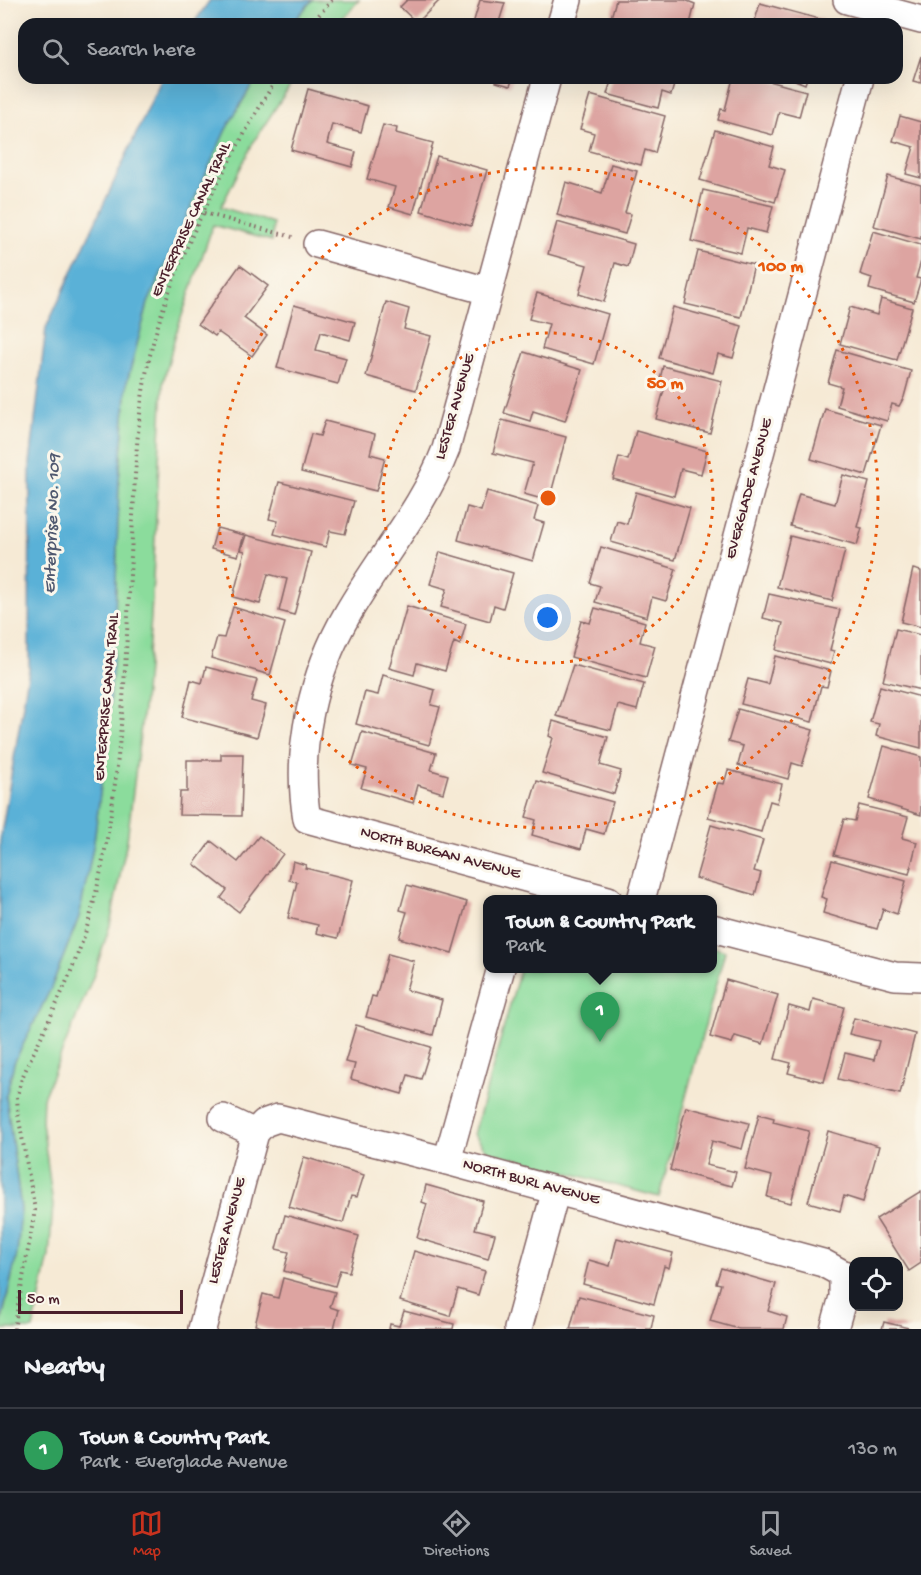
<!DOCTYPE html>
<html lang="en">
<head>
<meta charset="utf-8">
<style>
	:root { --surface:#171b24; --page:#20242c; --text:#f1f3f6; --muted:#9ea1a6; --line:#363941; --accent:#c8321e }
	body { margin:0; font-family:"Gochi Hand",sans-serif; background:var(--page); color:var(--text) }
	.controls { position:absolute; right:18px; bottom:18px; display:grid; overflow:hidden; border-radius:12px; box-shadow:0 6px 24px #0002 }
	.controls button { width:54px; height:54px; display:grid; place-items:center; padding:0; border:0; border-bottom:2px solid var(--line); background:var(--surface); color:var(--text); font:30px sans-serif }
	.scale { position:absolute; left:18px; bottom:15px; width:165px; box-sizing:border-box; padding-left:6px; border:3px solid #4a1f2b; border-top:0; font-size:16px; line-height:21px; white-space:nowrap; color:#4a1f2b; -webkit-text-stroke:4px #fbf7ec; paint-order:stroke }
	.you { position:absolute; left:548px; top:618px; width:21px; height:21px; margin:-15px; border:4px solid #fff; border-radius:50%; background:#1a73e8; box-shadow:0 0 0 9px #1a73e833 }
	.badge { display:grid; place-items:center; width:39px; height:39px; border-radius:50%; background:var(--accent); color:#fff; font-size:20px; font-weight:700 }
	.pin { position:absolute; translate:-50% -50px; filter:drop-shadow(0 2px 3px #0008) }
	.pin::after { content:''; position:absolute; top:32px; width:21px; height:18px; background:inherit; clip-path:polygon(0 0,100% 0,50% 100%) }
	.popup { position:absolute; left:483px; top:895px; width:234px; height:78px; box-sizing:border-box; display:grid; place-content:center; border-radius:12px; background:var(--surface); filter:drop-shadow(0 2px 4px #0005); font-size:20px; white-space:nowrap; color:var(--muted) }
	.popup b { font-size:22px; color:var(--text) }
	.popup::after { content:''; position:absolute; left:50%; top:100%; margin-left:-12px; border:12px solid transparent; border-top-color:var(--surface) }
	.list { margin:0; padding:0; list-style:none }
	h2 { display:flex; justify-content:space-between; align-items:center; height:78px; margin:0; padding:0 24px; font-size:26px }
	h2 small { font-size:20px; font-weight:400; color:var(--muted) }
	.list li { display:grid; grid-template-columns:39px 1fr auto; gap:18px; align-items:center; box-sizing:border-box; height:84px; padding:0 24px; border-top:2px solid var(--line) }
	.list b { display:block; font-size:22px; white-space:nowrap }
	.list p { margin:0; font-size:20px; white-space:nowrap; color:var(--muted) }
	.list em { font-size:20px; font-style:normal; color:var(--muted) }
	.icon { flex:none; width:33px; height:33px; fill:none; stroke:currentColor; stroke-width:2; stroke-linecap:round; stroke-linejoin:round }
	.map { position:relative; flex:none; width:921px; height:1329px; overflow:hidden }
	.search { position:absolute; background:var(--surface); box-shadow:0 6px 24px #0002; left:18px; right:18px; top:18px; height:66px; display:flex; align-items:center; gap:15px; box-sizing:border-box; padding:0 21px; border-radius:18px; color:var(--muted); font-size:22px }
	.sheet { height:162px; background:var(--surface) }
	nav { display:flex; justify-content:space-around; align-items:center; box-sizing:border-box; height:84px; border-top:2px solid var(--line); background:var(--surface); font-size:16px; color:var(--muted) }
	nav a { display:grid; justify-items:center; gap:3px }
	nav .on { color:var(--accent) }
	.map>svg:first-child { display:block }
	.green { fill:#8bdc9c; stroke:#6a7e64; stroke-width:1.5 }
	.water { fill:#5ab1d7; stroke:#526881; stroke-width:1.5 }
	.building { fill:#dda4a1 }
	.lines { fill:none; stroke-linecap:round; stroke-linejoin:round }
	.minor-casing { stroke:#866666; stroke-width:30 }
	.path { stroke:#866666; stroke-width:4; stroke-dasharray:1.5 4.5; stroke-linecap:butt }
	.minor { stroke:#fff; stroke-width:27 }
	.ring { fill:none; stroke:#e8590c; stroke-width:3; stroke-dasharray:3 6 }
	.labels { text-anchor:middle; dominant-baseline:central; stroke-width:6; stroke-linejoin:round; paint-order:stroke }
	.street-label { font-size:16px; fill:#4a1f2b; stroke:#fbf7ec }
	.water-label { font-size:18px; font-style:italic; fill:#505970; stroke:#fbf7ec }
	.centre { fill:#e8590c; stroke:#fbf7ec; stroke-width:3 }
	.ring-label { font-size:18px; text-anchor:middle; font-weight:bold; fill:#e8590c; stroke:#fbf7ec; stroke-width:6; stroke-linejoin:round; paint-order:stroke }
</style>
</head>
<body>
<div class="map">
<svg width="921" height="1329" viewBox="0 0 921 1329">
	<rect width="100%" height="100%" fill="#fbf7ec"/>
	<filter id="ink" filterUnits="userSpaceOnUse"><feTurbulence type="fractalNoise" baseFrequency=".0167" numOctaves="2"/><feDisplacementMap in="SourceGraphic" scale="12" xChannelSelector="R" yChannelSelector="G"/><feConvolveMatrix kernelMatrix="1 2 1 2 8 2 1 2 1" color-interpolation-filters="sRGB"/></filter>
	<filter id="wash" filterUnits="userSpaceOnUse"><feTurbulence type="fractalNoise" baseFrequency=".008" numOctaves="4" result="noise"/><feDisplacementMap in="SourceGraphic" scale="24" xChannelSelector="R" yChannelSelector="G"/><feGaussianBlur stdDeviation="1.35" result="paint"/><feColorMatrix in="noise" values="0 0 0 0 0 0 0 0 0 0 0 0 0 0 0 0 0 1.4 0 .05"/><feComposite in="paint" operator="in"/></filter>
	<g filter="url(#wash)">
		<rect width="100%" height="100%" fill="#f6ead5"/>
		<path class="green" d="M312,0h47l-22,24h-45z
			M256,78h39l-41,63 -33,66 52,16 -1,18 -59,-16 -37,108 -13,50 -12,234 -6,76 -18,148 -17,84 -15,47 -52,126 -1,24 11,83 -4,51 -16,73h-33l17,-75 4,-45 -15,-113 8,-33 37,-75 28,-71 15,-75 12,-97 8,-93 5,-172 8,-98 21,-79 78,-174z
			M713,947l12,4 -66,246 -172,-46 -13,-17 46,-165 192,-1z"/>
		<path class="water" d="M210,0h102l-20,24h-99z
			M162,78h94l-30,51 -78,174 -21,79 -8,98 -5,172 -8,93 -12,97 -15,75 -28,71 -37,75 -8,33 15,113 -4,45 -17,72v-485l29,-172 1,-206 16,-135z"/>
		<g id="blocks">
			<path class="building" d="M407,0h33l-23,23 -17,-16z
				M480,0l25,3 -6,19 6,2h-32z
				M616,0h69l10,4 -5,20h-70l-10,-3z
				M760,3l63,17 -1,4h-68z
				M921,56v27l-8,-2z
				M497,78h16l-3,8 -14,-4z
				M612,78h64l-5,17 -9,-3 -4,16 -51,-14z
				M733,78h25l48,13 -7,26 -20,-5 -6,23 -55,-15 3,-11 4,1z
				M790,78h17l-2,6z
				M308,89l60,17 -7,26 -29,-8 -5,20 29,8 -4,15 -61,-17z
				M590,95l75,21 -10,37 -10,-3 -4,15 -52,-14 5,-18 -14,-4z
				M900,116l21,6v56l-15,-4 8,-27 -21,-6z
				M383,125l14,3 -1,5 37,10 -20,71 -24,-7 6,-20 -28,-8z
				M715,130l59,17 -5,18 16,5 -10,32 -75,-22z
				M437,156l50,14 -16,56 -50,-15z
				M611,164l26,7 -12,42 6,1 -6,20 -68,-19 9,-33 36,11z
				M888,176l33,9v54l-47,-13z
				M703,190l70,16 -7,27 -19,-5 -6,25 -50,-12z
				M557,222l77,22 -6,23 -13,-4 -11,39 -25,-8 8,-29 -39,-11z
				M873,231l48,14v16l-5,17 5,1 -7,23 -45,-13 3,-11 -12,-4z
				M698,251l56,14 -13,52 -56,-13z
				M240,265l28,21 -24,32 23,17 -15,21 -34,-24 -3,4 -17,-12z
				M537,293l71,21 -14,50 -52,-15 7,-25 -20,-5z
				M881,299l31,9 -15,52 -57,-16 10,-37 27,8z
				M386,302l23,7 -5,20 27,7 -15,54 -50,-14z
				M294,305l61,17 -5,18 -29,-8 -5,18 30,8 -8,26 -61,-16z
				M673,307l69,19 -9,32 -15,-4 -5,19 -54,-15z
				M837,350l74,21 -7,26 -5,9 -7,-2 -5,17 -50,-15 5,-19 -14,-4z
				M524,352l58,18 -17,51 -32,-10 -3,10 -26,-8z
				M663,366l59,15 -12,52 -54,-14 8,-29 -6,-2z
				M825,409l56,16 -15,50 -55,-16z
				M502,420l64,17 -17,64 -25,-7 9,-31 -40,-10z
				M325,421l50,13 -5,20 15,4 -9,33 -75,-19 10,-38 9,2z
				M636,431l71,20 -6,23 -20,-5 -7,27 -61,-17 6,-22 9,3z
				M843,475l26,7 -12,45 5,1 -5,17 -67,-19 9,-32 36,10z
				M279,482l75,19 -9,33 -15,-3 -4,16 -52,-13 4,-13 -9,-2z
				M487,491l51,15 -4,14 10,3 -11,38 -75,-21 9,-33 14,4z
				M636,492l54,16 -15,52 -64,-18 6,-21 10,3z
				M217,528l27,7 -6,21 -27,-7z
				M246,535l65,17 -17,63 -15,-4 8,-32 -19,-5 -8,30 -27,-7 12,-46 -4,-1z
				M790,536l55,14 -13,51 -55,-14z
				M601,547l75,22 -10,32 -14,-4 -5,20 -52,-15 5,-16 -10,-3z
				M440,552l73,21 -10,35 -9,-3 -4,16 -49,-14 6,-18 -17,-5z
				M913,569l8,2v56l-20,-5z
				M769,594l71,16 -10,40 4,1 -3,13 -55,-14 7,-27 -20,-5z
				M407,606l59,18 -6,21 -6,-3 -9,29 -28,-8 -3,12 -25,-7z
				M233,607l52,16 -15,52 -59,-17 6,-21 7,1z
				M595,608l50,14 -5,20 15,4 -9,32 -75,-21 10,-36 9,2z
				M896,629l25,6v55l-38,-9z
				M775,656l56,15 -4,16 -6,-1 -9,36 -71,-18 7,-25 20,5z
				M573,665l71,19 -7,26 -19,-5 -7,25 -55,-14z
				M206,667l51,13 -6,21 15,4 -9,32 -75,-20 9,-37 11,3z
				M383,675l52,15 -4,15 9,2 -11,38 -73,-21 9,-32 13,3z
				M880,686l41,11v51l-45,-12 3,-12 -9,-2z
				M738,709l75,21 -11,36 -10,-3 -4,16 -50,-14 5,-19 -15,-4z
				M553,721l55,16 -8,28 21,6 -7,23 -72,-21 11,-35 -4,-2z
				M362,732l74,21 -5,17 17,5 -5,18 -25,-8 -5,18 -52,-15 6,-19 -15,-4z
				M884,746l37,11v58l-52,-16z
				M221,754h22l-2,62 -62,-1 1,-23h7v-32h34z
				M728,770l54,14 -5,19 -7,-2 -9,31 -53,-15 10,-34 6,1z
				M537,781l76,21 -9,32 -18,-5 -5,20 -49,-14 4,-15 -10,-3z
				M859,805l49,12 -6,21 15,4 -8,32 -75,-19 10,-36 11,2z
				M711,825l52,15 -9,31 7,2 -6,22 -59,-17z
				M259,836l24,18 -44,58 -18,-14 6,-8 -33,-26 17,-23 27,21z
				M832,860l74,21 -9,33 -14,-5 -6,20 -54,-16 4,-14 -6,-2z
				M293,861l13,4 -1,3 48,12 -15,58 -22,-5 2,-8 -30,-7 9,-36 -8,-2z
				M407,885l60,17 -15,51 -53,-15 8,-26 -7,-2z
				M388,954l26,7 -8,29 36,10 -9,35 -67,-18 6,-21 4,1z
				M726,980l52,15 -15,49 -28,-8 -3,7 -22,-6z
				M813,999l31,8 -20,75 -36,-9 3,-10 -16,-4 14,-53 21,6z
				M854,1018l61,16 -15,60 -62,-15 7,-26 29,7 5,-19 -30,-7z
				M356,1025l75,22 -10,32 -13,-4 -6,19 -51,-15 4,-15 -10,-2z
				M686,1107l63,16 -7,26 -30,-8 -6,24 30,7 -4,14 -62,-16z
				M759,1114l15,4 -1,4 36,9 -18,72 -24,-6 5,-21 -27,-7z
				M828,1131l51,15 -16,56 -19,-6 -4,15 -32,-9z
				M304,1157l60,18 -7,22 -6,-1 -8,27 -54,-16z
				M426,1185l57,16 -8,28 20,5 -7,25 -71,-21 10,-34 -5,-2z
				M921,1191v72l-12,8 -33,-52z
				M285,1215l74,21 -10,36 -9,-2 -5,16 -51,-15 5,-19 -13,-3z
				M617,1238l56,15 -4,15 -5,-2 -10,38 -71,-20 6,-24 21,6z
				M414,1251l71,20 -7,24 -20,-6 -8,27 -50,-15z
				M721,1268l55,16 -8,27 19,6 -3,12h-45l-29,-8 11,-37 -5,-1z
				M283,1278l52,14 -5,15 9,3 -5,19h-66l-13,-4 8,-31 15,4z
				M579,1296l75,19 -3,14h-81z
				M404,1311l50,13 -1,5h-64l1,-5 9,2z
				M884,1322l25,6v1h-27z"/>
		</g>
	</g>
	<g filter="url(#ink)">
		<use href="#blocks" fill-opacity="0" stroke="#866666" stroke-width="1.5"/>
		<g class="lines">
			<defs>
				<path id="minor" d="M847,0l74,20
					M561,24l7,-24
					M547,78l-101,371c-23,60 -66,108 -98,164 -35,60 -53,136 -41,206l301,81
					M317,244l171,47
					M641,900l219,-822
					M712,928l183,48 26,1
					M223,1118l32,15 9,-10 14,-5 169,43 376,102 20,11v23l-9,32
					M447,1161l54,-193
					M202,1329l53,-196
					M518,1329l38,-139"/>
			</defs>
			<use href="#minor" class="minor-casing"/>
			<path class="path" d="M311,24l21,-24
				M204,213l92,25
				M14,1329l21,-119 -17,-96 -1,-18 5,-18c24,-54 54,-108 69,-165 32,-122 34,-251 41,-376 3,-58 4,-116 16,-173 21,-98 77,-200 129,-286"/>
			<use href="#minor" class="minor"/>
		</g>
	</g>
	<g class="ring">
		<circle cx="548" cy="498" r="165"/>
		<circle cx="548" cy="498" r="330"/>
	</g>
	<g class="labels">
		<g class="street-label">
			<text transform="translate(192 220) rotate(-65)">ENTERPRISE CANAL TRAIL</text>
			<text transform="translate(456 407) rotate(-74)">LESTER AVENUE</text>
			<text transform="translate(750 489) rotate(-75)">EVERGLADE AVENUE</text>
			<text transform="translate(108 697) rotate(-85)">ENTERPRISE CANAL TRAIL</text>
			<text transform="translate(440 854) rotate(15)">NORTH BURGAN AVENUE</text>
			<text transform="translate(531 1183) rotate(15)">NORTH BURL AVENUE</text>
			<text transform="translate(228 1231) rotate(-75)">LESTER AVENUE</text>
		</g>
		<g class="water-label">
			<text transform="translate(53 524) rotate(-88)">Enterprise No. 109</text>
		</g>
	</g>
	<circle cx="548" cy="498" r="9" class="centre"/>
	<g class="ring-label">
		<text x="781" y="271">100 m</text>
		<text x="665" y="388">50 m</text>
	</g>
</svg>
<div class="controls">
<button><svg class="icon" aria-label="locate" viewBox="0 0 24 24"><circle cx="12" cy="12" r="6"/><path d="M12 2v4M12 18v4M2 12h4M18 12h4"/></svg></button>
</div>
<div class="scale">50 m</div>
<div class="you"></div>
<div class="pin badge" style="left:600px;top:1042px;background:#2e9e5b">1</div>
<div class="popup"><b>Town &amp; Country Park</b>Park</div>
<div class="search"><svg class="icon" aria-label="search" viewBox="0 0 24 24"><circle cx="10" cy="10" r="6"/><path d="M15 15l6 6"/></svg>Search here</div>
</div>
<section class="sheet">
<h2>Nearby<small></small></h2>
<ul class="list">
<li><span class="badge" style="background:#2e9e5b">1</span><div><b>Town &amp; Country Park</b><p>Park · Everglade Avenue</p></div><em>130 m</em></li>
</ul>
</section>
<nav>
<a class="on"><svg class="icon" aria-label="map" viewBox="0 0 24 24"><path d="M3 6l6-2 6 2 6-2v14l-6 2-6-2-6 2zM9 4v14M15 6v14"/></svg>Map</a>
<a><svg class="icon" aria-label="directions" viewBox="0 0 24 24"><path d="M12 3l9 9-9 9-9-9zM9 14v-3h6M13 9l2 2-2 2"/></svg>Directions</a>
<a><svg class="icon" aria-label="saved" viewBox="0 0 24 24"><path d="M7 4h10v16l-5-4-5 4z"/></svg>Saved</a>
</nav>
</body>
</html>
